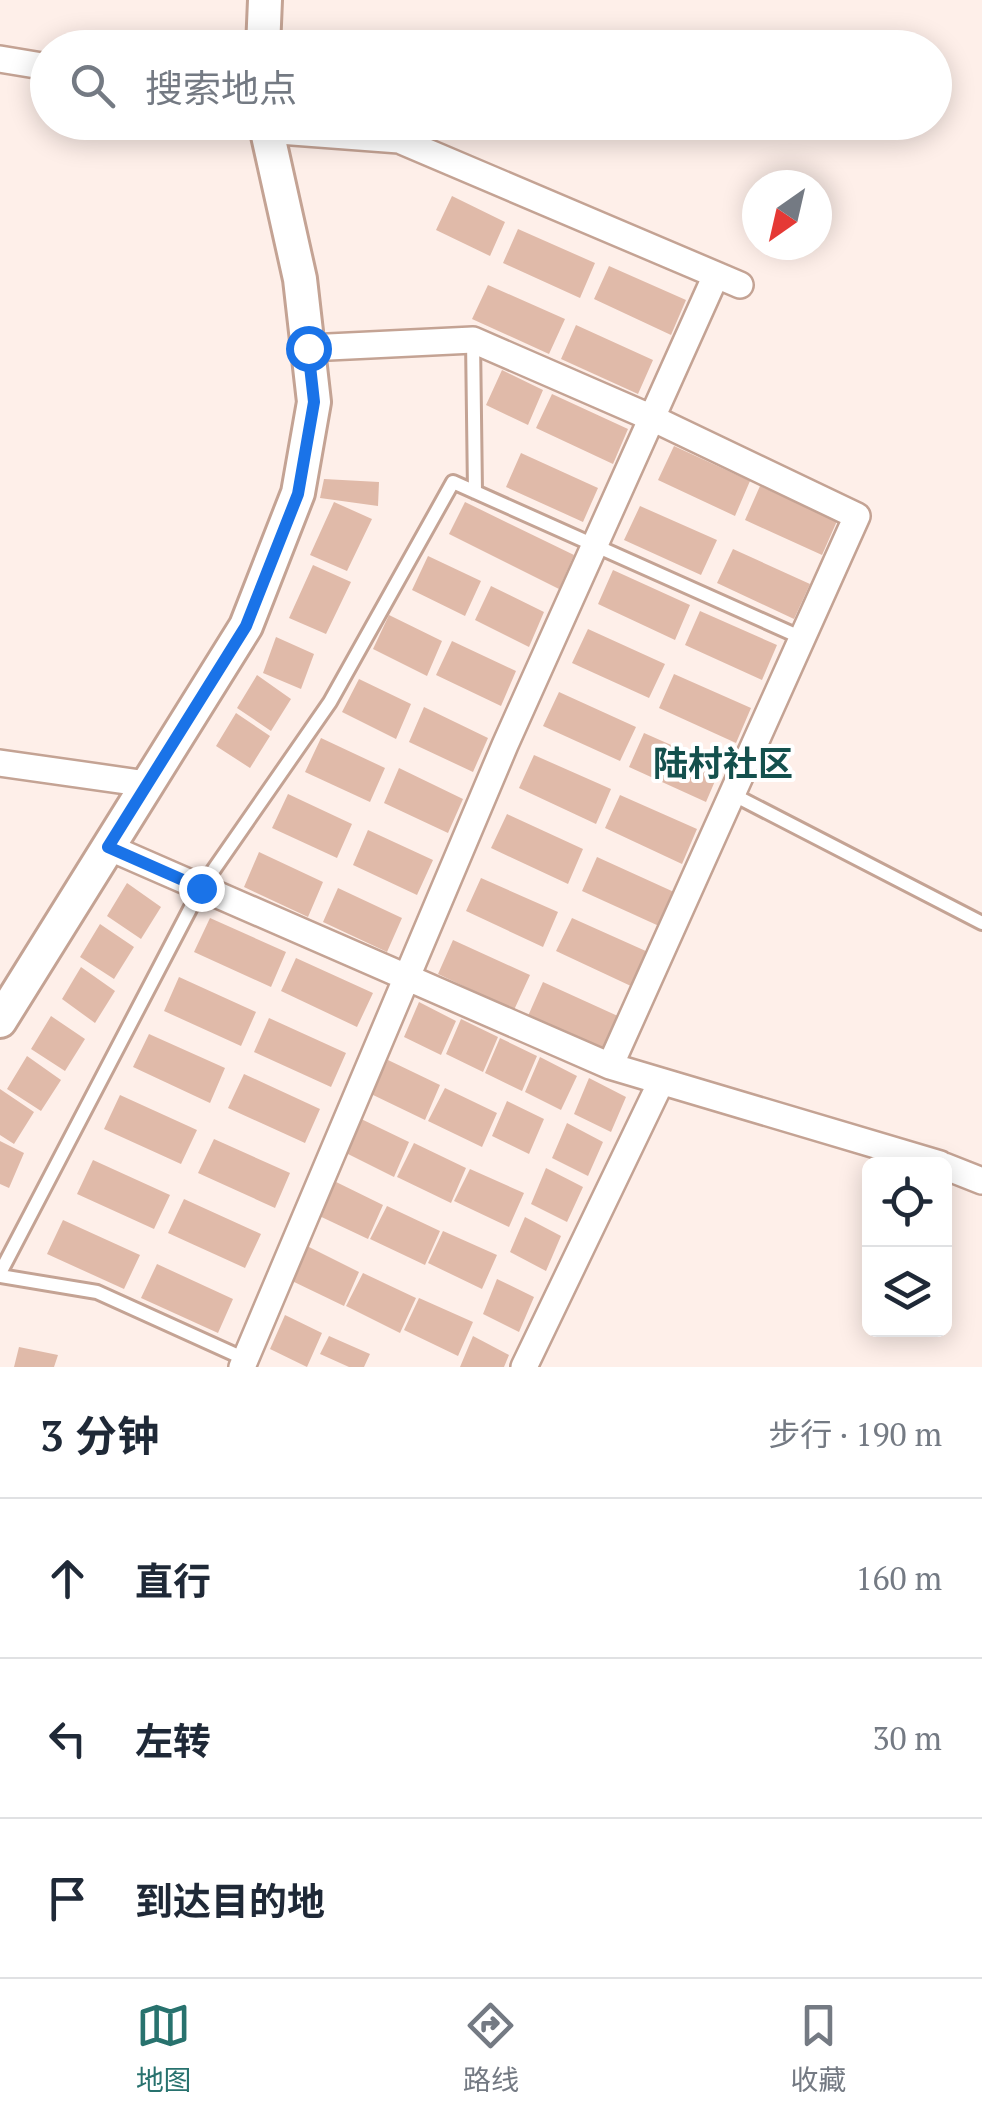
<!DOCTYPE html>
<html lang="zh">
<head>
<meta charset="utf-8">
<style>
	:root { --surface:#fff; --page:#f2f2f3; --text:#1f2937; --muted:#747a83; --line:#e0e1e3; --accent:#28726e }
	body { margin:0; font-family:"PT Serif","Noto Sans SC",serif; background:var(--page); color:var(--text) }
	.controls { position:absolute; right:30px; bottom:30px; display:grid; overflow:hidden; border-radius:15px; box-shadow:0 5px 25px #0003 }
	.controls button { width:90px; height:90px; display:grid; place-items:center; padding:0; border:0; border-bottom:2px solid var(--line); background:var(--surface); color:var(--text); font:50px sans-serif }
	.compass { position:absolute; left:742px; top:170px; width:90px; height:90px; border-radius:50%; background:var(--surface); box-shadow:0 5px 25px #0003; rotate:214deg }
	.stop { position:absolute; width:30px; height:30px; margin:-22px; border:8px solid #1a73e8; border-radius:50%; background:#fff }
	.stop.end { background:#1a73e8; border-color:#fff; box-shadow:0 2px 10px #0008 }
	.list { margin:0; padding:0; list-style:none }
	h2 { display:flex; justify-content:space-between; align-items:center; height:130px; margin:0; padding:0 40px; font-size:42px }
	h2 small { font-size:32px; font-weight:400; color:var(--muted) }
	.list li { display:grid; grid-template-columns:65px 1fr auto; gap:30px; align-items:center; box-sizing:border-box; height:160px; padding:0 40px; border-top:2px solid var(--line) }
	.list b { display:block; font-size:38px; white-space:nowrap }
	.list em { font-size:32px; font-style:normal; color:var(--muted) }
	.icon { flex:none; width:55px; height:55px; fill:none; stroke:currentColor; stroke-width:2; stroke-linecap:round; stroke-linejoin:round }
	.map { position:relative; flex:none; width:982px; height:1367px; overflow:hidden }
	.search { position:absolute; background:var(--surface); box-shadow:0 5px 25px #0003; left:30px; right:30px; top:30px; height:110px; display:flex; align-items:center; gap:25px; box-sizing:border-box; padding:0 35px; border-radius:55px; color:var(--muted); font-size:38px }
	.sheet { height:610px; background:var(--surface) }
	nav { display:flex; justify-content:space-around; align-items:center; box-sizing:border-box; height:140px; border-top:2px solid var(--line); background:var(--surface); font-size:28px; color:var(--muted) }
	nav a { display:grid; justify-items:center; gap:5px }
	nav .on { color:var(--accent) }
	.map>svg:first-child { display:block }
	.building { fill:#e0baa9 }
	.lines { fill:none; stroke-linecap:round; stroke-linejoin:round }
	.service-casing { stroke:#c4a394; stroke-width:18 }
	.minor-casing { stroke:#c4a394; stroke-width:30 }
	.tertiary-casing { stroke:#c4a394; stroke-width:38 }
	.service { stroke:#fff; stroke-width:12 }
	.minor { stroke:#fff; stroke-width:25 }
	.tertiary { stroke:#fff; stroke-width:32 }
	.route { stroke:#1a73e8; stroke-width:12 }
	.labels { text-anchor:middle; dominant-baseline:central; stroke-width:8; stroke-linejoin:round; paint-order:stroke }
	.quarter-label { font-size:35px; font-weight:bold; fill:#14504d; stroke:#fff }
</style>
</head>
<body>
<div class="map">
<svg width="982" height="1367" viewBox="0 0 982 1367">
	<rect width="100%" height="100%" fill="#feefe9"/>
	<path class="building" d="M452,196l53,26 -15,34 -54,-26z
		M518,229l77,34 -15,35 -77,-35z
		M609,266l77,34 -15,35 -77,-36z
		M488,285l77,34 -16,35 -77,-35z
		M576,325l77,35 -15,34 -77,-35z
		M502,370l41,20 -15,35 -42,-20z
		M552,394l76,35 -15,35 -77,-36z
		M674,446l76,35 -15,35 -77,-36z
		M521,453l77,35 -15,34 -77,-35z
		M324,479l55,3 -1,24 -58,-8z
		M760,486l77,35 -15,34 -77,-35z
		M334,502l38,17 -25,52 -37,-16z
		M465,502l109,53 -15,34 -110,-55z
		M640,506l77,34 -16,35 -77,-35z
		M733,549l77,35 -16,35 -77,-36z
		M428,556l53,25 -16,35 -53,-26z
		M313,565l38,17 -25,52 -37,-16z
		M613,570l77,35 -15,35 -77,-36z
		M491,586l53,26 -15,35 -54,-27z
		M700,611l77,34 -15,35 -77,-35z
		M389,615l53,26 -15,35 -54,-27z
		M588,629l77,35 -16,34 -77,-35z
		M276,637l38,17 -13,35 -38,-16z
		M452,641l64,30 -15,35 -65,-31z
		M674,674l77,34 -15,35 -77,-35z
		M257,675l34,24 -20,32 -34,-23z
		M359,679l52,25 -15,35 -54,-27z
		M559,692l77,35 -16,34 -77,-35z
		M424,707l64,31 -15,34 -64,-30z
		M236,713l34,23 -20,32 -34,-22z
		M644,733l77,34 -15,35 -77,-35z
		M321,738l64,30 -15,34 -65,-30z
		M534,755l77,34 -15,35 -77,-36z
		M399,768l64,31 -15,34 -64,-30z
		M288,794l64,30 -15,34 -65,-30z
		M620,795l77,34 -15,35 -77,-36z
		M507,814l76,35 -15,35 -77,-36z
		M368,830l65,30 -16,35 -64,-30z
		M259,852l64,30 -15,35 -64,-30z
		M597,857l77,35 -15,34 -77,-35z
		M481,878l77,34 -15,35 -77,-36z
		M127,883l34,24 -20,32 -34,-23z
		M338,888l64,30 -15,34 -64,-30z
		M210,918l76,34 -15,35 -77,-35z
		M572,918l76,34 -15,35 -77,-36z
		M100,924l34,23 -20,32 -34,-22z
		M453,940l77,35 -16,35 -76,-36z
		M296,958l77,35 -16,34 -76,-36z
		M81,967l34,24 -20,32 -33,-24z
		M179,977l77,35 -15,34 -77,-35z
		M543,982l77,35 -15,34 -77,-35z
		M419,1002l37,19 -15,34 -37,-18z
		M51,1016l34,23 -20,32 -34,-22z
		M269,1018l77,35 -15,34 -77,-35z
		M461,1019l37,18 -15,35 -37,-18z
		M149,1034l76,34 -15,35 -77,-36z
		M500,1038l37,18 -15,35 -37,-18z
		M27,1056l34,24 -20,31 -34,-22z
		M540,1057l37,19 -16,34 -36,-18z
		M388,1060l52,25 -15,35 -54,-26z
		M244,1074l76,35 -15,34 -77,-35z
		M589,1078l37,19 -15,35 -37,-18z
		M445,1088l52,25 -15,34 -54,-26z
		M0,1089l34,23 -20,32 -14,-9z
		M120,1095l77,35 -16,34 -77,-35z
		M507,1101l37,18 -15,35 -37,-18z
		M357,1117l52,25 -15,35 -54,-27z
		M567,1123l36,19 -15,34 -36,-18z
		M214,1139l76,34 -15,35 -77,-35z
		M0,1141l24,12 -15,35 -9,-4z
		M414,1143l52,25 -15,35 -54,-26z
		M93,1160l77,35 -16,34 -77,-35z
		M546,1168l37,19 -16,35 -36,-18z
		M470,1169l54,24 -15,34 -55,-26z
		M330,1179l53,26 -15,34 -55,-26z
		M184,1199l77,35 -16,34 -77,-35z
		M387,1206l53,25 -15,34 -55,-26z
		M525,1217l36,19 -15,35 -36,-19z
		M63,1220l77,35 -16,34 -77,-35z
		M443,1231l54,24 -15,34 -54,-26z
		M307,1246l52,26 -15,34 -54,-26z
		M157,1264l76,35 -15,34 -77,-35z
		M363,1273l53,25 -16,35 -54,-27z
		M497,1279l37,18 -15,35 -36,-18z
		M419,1298l54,24 -15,34 -54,-26z
		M285,1315l37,18 -15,34 -37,-18z
		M329,1336l41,18 -6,13h-15l-29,-13z
		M473,1336l36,19 -5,12h-44z
		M19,1347l39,8 -4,12h-40z"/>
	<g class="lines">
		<defs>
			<path id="service" d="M473,340l2,152
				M732,794l250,129
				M0,1273l201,-385 129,-186 123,-220 349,156
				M0,1276l97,16 148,67"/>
			<path id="minor" d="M0,59l48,8
				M266,130l133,10 341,145
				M308,348l165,-8 179,78 205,98 -247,550
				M0,763l147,21
				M108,847l502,219 330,98
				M944,1166l38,15
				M242,1367l263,-622 211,-470
				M524,1367l137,-285"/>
			<path id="tertiary" d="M263,48l2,-48
				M0,1021l246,-395 52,-133 16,-91 -14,-123 -35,-157"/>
		</defs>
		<use href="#service" class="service-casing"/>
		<use href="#minor" class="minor-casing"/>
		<use href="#tertiary" class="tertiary-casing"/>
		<use href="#service" class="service"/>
		<use href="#minor" class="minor"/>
		<use href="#tertiary" class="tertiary"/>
	</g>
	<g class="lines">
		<path class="route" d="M201,888l-93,-41 138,-221 52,-132 16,-92 -6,-54"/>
	</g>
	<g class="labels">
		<g class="quarter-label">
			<text x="723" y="763">陆村社区</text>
		</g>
	</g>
</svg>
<div class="controls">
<button><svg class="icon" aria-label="locate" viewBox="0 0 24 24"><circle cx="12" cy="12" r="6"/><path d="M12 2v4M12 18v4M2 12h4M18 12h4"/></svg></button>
<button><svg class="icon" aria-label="layers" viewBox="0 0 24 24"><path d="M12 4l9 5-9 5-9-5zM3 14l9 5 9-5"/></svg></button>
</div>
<svg class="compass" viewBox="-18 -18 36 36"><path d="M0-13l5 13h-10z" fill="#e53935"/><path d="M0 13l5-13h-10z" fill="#747a83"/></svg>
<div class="stop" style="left:308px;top:348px"></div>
<div class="stop end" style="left:201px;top:888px"></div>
<div class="search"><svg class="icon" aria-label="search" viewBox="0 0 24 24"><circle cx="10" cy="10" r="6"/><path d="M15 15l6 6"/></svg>搜索地点</div>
</div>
<section class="sheet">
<h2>3 分钟<small>步行 · 190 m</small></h2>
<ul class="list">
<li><svg class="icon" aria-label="ahead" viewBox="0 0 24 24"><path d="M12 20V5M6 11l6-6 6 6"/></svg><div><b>直行</b></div><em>160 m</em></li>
<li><svg class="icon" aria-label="left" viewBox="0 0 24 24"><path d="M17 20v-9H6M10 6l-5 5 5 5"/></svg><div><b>左转</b></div><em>30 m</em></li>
<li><svg class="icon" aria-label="arrive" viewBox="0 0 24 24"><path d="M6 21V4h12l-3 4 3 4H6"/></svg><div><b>到达目的地</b></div></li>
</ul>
</section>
<nav>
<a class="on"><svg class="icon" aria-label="map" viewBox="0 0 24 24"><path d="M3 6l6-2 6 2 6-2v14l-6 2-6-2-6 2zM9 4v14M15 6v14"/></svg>地图</a>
<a><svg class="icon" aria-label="directions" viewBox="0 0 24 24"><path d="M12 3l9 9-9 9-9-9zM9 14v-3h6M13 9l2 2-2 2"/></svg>路线</a>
<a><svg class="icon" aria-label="saved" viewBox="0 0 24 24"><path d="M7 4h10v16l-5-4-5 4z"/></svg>收藏</a>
</nav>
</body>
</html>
